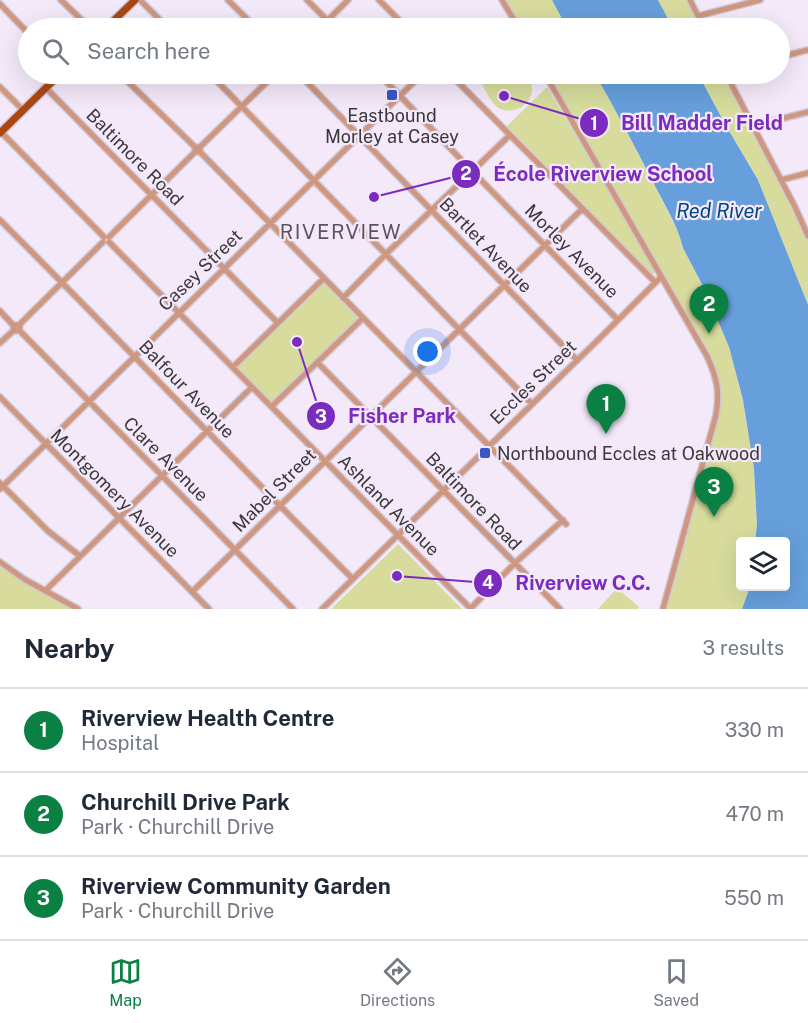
<!DOCTYPE html>
<html lang="en">
<head>
<meta charset="utf-8">
<style>
	:root { --surface:#fff; --page:#f6f6f7; --text:#1f2937; --muted:#747a83; --line:#e0e1e3; --accent:#0b8043 }
	body { margin:0; font-family:"Public Sans",sans-serif; background:var(--page); color:var(--text) }
	.controls { position:absolute; right:18px; bottom:18px; display:grid; overflow:hidden; border-radius:6px; box-shadow:0 6px 24px #0002 }
	.controls button { width:54px; height:54px; display:grid; place-items:center; padding:0; border:0; border-bottom:2px solid var(--line); background:var(--surface); color:var(--text); font:30px sans-serif }
	.you { position:absolute; left:428px; top:352px; width:21px; height:21px; margin:-15px; border:4px solid #fff; border-radius:50%; background:#1a73e8; box-shadow:0 0 0 9px #1a73e833 }
	.badge { display:grid; place-items:center; width:39px; height:39px; border-radius:50%; background:var(--accent); color:#fff; font-size:20px; font-weight:700 }
	.pin { position:absolute; translate:-50% -50px; filter:drop-shadow(0 2px 3px #0008) }
	.pin::after { content:''; position:absolute; top:32px; width:21px; height:18px; background:inherit; clip-path:polygon(0 0,100% 0,50% 100%) }
	.list { margin:0; padding:0; list-style:none }
	h2 { display:flex; justify-content:space-between; align-items:center; height:78px; margin:0; padding:0 24px; font-size:26px }
	h2 small { font-size:20px; font-weight:400; color:var(--muted) }
	.list li { display:grid; grid-template-columns:39px 1fr auto; gap:18px; align-items:center; box-sizing:border-box; height:84px; padding:0 24px; border-top:2px solid var(--line) }
	.list b { display:block; font-size:22px; white-space:nowrap }
	.list p { margin:0; font-size:20px; white-space:nowrap; color:var(--muted) }
	.list em { font-size:20px; font-style:normal; color:var(--muted) }
	.icon { flex:none; width:33px; height:33px; fill:none; stroke:currentColor; stroke-width:2; stroke-linecap:round; stroke-linejoin:round }
	.map { position:relative; flex:none; width:808px; height:609px; overflow:hidden }
	.search { position:absolute; background:var(--surface); box-shadow:0 6px 24px #0002; left:18px; right:18px; top:18px; height:66px; display:flex; align-items:center; gap:15px; box-sizing:border-box; padding:0 21px; border-radius:33px; color:var(--muted); font-size:22px }
	.sheet { height:330px; background:var(--surface) }
	nav { display:flex; justify-content:space-around; align-items:center; box-sizing:border-box; height:84px; border-top:2px solid var(--line); background:var(--surface); font-size:16px; color:var(--muted) }
	nav a { display:grid; justify-items:center; gap:3px }
	nav .on { color:var(--accent) }
	.map>svg:first-child { display:block }
	.green { fill:#d7dc9d }
	.water { fill:#669fdc }
	.lines { fill:none; stroke-linecap:round; stroke-linejoin:round }
	.minor-casing { stroke:#cfc5d3; stroke-width:8 }
	.major-casing { stroke:#cfc5d3; stroke-width:10 }
	.minor { stroke:#cf977f; stroke-width:5 }
	.major { stroke:#aa4711; stroke-width:7 }
	.poi-dot { fill:#3956c8; stroke:#f4e9f9; stroke-width:2 }
	.labels { text-anchor:middle; dominant-baseline:central; stroke-width:4.5; stroke-linejoin:round; paint-order:stroke }
	.poi-label { font-size:18px; fill:#3b373d; stroke:#f4e9f9 }
	.street-label { font-size:18px; fill:#3b373d; stroke:#f4e9f9 }
	.water-label { font-size:20px; font-style:italic; fill:#04457c; stroke:#f4e9f9 }
	.neighbourhood-label { font-size:20px; letter-spacing:1.5px; fill:#5b535f; stroke:#f4e9f9 }
	.leader { fill:none; stroke:#7b2cbf; stroke-width:2 }
	.callout-dot { fill:#7b2cbf; stroke:#f4e9f9; stroke-width:2 }
	.mark-label { font-size:18px; text-anchor:middle; font-weight:bold; fill:#fff }
	.callout-label { font-size:20px; text-anchor:middle; font-weight:bold; fill:#7b2cbf; stroke:#f4e9f9; stroke-width:4.5; stroke-linejoin:round; paint-order:stroke }
</style>
</head>
<body>
<div class="map">
<svg width="808" height="609" viewBox="0 0 808 609">
	<rect width="100%" height="100%" fill="#f4e9f9"/>
	<path class="green" d="M502,0h50l15,28h-48z
		M658,0h32l14,28h-31z
		M477,74h49c3,5 6,11 6,17 -1,16 -24,26 -36,15 -8,-8 -14,-23 -19,-32z
		M545,74h50c22,37 41,76 61,114 9,19 22,39 27,60l22,42 24,57 14,54 11,68 3,56 -2,16 -15,1v44l10,1 -8,22h-79l53,-194 -1,-42z
		M698,74h28l82,162v69l-50,-125 -33,-56z
		M547,87l105,178 3,7 -4,4 -144,-150z
		M323,282l35,36 -86,85 -37,-36z
		M398,544l64,65h-131z
		M0,562l78,47h-78z
		M617,588l22,19 -1,2h-40z"/>
	<path class="water" d="M552,0h106l15,28h-106z
		M595,74h103l27,50 33,56 50,125v304h-66l8,-22 36,-1v-44l-31,-1 2,-16 -3,-56 -11,-69 -14,-53 -24,-57 -22,-42c-5,-22 -19,-44 -29,-64 -19,-37 -38,-74 -59,-110z"/>
	<g class="lines">
		<defs>
			<path id="minor" d="M61,0l29,28
				M140,0l28,28
				M228,0l28,28
				M307,0l28,28
				M379,0l28,28
				M502,0l17,28
				M690,0l14,28
				M0,4l28,29
				M698,16l62,-16
				M320,28l28,-28
				M780,57l28,-7
				M120,74l75,73
				M210,74l322,330
				M299,74l278,286
				M379,74l94,98 145,148
				M450,74l205,208
				M545,74l162,282c10,22 13,35 9,59l-53,194
				M726,74l69,133 13,29
				M0,87l23,23
				M46,88l232,235
				M753,126l55,-14
				M1,132l103,105
				M200,147v5h-5v-5h5l75,-73
				M200,152l366,372
				M781,180l27,-7
				M0,220c119,119 234,241 353,359
				M109,237l86,-85
				M109,242l362,367
				M343,298l46,-47 121,-116
				M0,311l13,14
				M19,325h-6l1,5 2,1 3,-1 1,-6 83,-82
				M19,330l274,279
				M0,343l14,-13
				M317,362l243,247
				M233,367l90,-88
				M0,397l209,212
				M272,406l91,-88
				M0,483l48,48 32,25
				M0,489l422,-415
				M0,562l24,17 54,30
				M45,591l207,-204
				M192,592l390,-383
				M322,609l279,-272 60,-60
				M470,609l45,-46 48,-43"/>
			<path id="major" d="M106,28l29,-28
				M0,133l60,-59"/>
		</defs>
		<use href="#minor" class="minor-casing"/>
		<use href="#major" class="major-casing"/>
		<use href="#minor" class="minor"/>
		<use href="#major" class="major"/>
	</g>
	<g class="poi-dot">
		<rect x="386" y="89" width="12" height="12" rx="3"/>
		<rect x="479" y="447" width="12" height="12" rx="3"/>
	</g>
	<g class="labels">
		<g class="poi-label">
			<text x="392" y="115">Eastbound<tspan x="392" dy="21">Morley at Casey</tspan></text>
			<text x="497" y="453" text-anchor="start">Northbound Eccles at Oakwood</text>
		</g>
		<g class="street-label">
			<text transform="translate(135 157) rotate(45)">Baltimore Road</text>
			<text transform="translate(486 245) rotate(46)">Bartlet Avenue</text>
			<text transform="translate(572 251) rotate(45)">Morley Avenue</text>
			<text transform="translate(200 270) rotate(-44)">Casey Street</text>
			<text transform="translate(533 382) rotate(-44)">Eccles Street</text>
			<text transform="translate(187 389) rotate(46)">Balfour Avenue</text>
			<text transform="translate(166 459) rotate(45)">Clare Avenue</text>
			<text transform="translate(274 490) rotate(-45)">Mabel Street</text>
			<text transform="translate(115 493) rotate(45)">Montgomery Avenue</text>
			<text transform="translate(474 501) rotate(46)">Baltimore Road</text>
			<text transform="translate(389 505) rotate(45)">Ashland Avenue</text>
		</g>
		<g class="water-label">
			<text x="719" y="211">Red River</text>
		</g>
		<g class="neighbourhood-label">
			<text x="341" y="232">RIVERVIEW</text>
		</g>
	</g>
	<path class="leader" d="M504 96L594 123M374 197L466 174M297 342L321 416M397 576L488 583"/>
	<g class="callout-dot">
		<circle cx="504" cy="96" r="6"/>
		<circle cx="374" cy="197" r="6"/>
		<circle cx="297" cy="342" r="6"/>
		<circle cx="397" cy="576" r="6"/>
		<circle cx="594" cy="123" r="15"/>
		<circle cx="466" cy="174" r="15"/>
		<circle cx="321" cy="416" r="15"/>
		<circle cx="488" cy="583" r="15"/>
	</g>
	<g class="mark-label">
		<text x="594" y="130">1</text>
		<text x="466" y="180">2</text>
		<text x="321" y="423">3</text>
		<text x="488" y="589">4</text>
	</g>
	<g class="callout-label">
		<text x="702" y="130">Bill Madder Field</text>
		<text x="603" y="181">École Riverview School</text>
		<text x="402" y="423">Fisher Park</text>
		<text x="583" y="590">Riverview C.C.</text>
	</g>
</svg>
<div class="controls">
<button><svg class="icon" aria-label="layers" viewBox="0 0 24 24"><path d="M12 4l9 5-9 5-9-5zM3 14l9 5 9-5"/></svg></button>
</div>
<div class="you"></div>
<div class="pin badge" style="left:606px;top:434px">1</div>
<div class="pin badge" style="left:709px;top:334px">2</div>
<div class="pin badge" style="left:714px;top:517px">3</div>
<div class="search"><svg class="icon" aria-label="search" viewBox="0 0 24 24"><circle cx="10" cy="10" r="6"/><path d="M15 15l6 6"/></svg>Search here</div>
</div>
<section class="sheet">
<h2>Nearby<small>3 results</small></h2>
<ul class="list">
<li><span class="badge">1</span><div><b>Riverview Health Centre</b><p>Hospital</p></div><em>330 m</em></li>
<li><span class="badge">2</span><div><b>Churchill Drive Park</b><p>Park · Churchill Drive</p></div><em>470 m</em></li>
<li><span class="badge">3</span><div><b>Riverview Community Garden</b><p>Park · Churchill Drive</p></div><em>550 m</em></li>
</ul>
</section>
<nav>
<a class="on"><svg class="icon" aria-label="map" viewBox="0 0 24 24"><path d="M3 6l6-2 6 2 6-2v14l-6 2-6-2-6 2zM9 4v14M15 6v14"/></svg>Map</a>
<a><svg class="icon" aria-label="directions" viewBox="0 0 24 24"><path d="M12 3l9 9-9 9-9-9zM9 14v-3h6M13 9l2 2-2 2"/></svg>Directions</a>
<a><svg class="icon" aria-label="saved" viewBox="0 0 24 24"><path d="M7 4h10v16l-5-4-5 4z"/></svg>Saved</a>
</nav>
</body>
</html>
